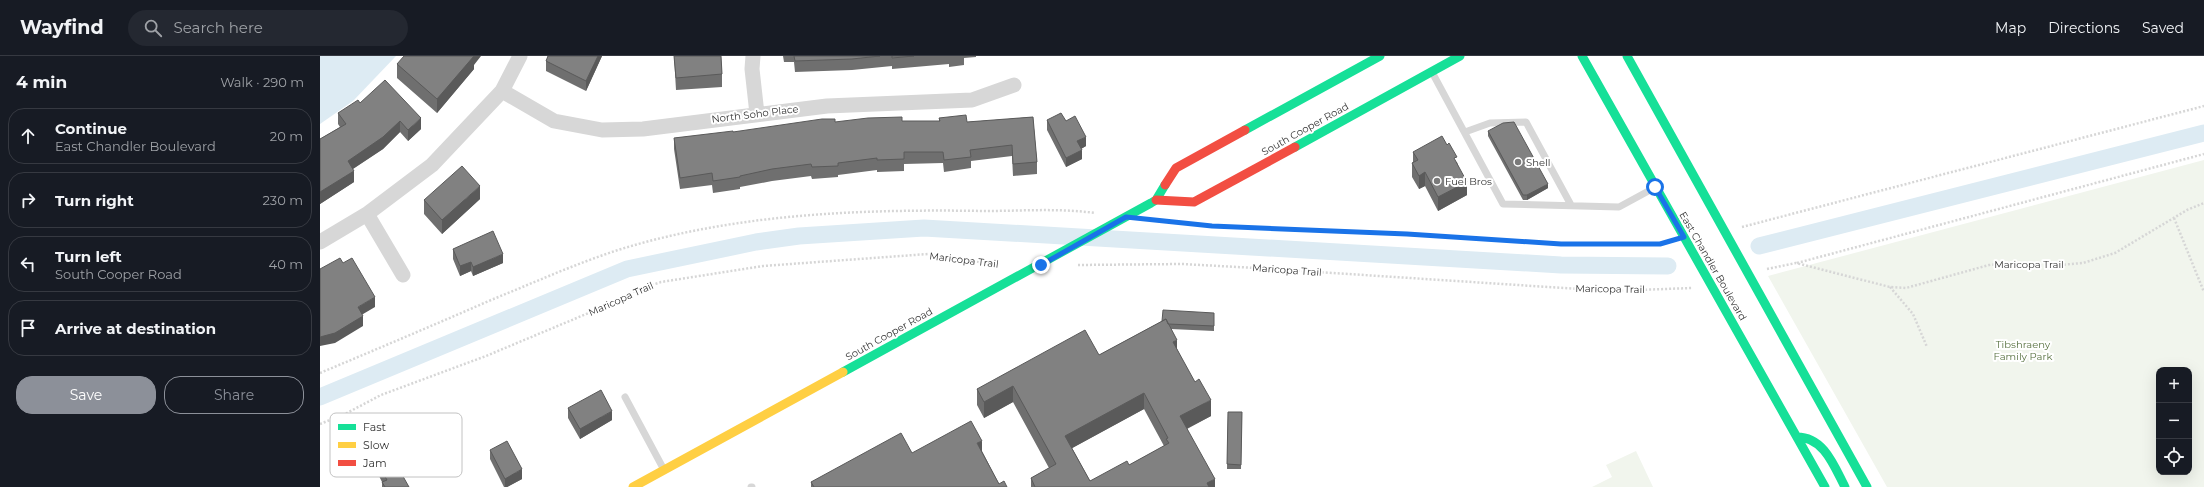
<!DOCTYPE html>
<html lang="en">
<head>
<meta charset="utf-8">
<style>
	:root { --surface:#171b24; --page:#242831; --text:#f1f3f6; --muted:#9ea1a6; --line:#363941; --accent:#8c9099 }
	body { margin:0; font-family:Montserrat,sans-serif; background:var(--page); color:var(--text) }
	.controls { position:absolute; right:12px; bottom:12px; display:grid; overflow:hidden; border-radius:8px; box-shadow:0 4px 16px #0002 }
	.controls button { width:36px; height:36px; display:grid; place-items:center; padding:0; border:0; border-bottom:1px solid var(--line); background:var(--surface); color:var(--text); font:20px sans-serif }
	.stop { position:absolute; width:12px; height:12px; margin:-9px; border:3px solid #1a73e8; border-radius:50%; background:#fff }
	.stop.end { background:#1a73e8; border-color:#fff; box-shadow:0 1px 4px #0008 }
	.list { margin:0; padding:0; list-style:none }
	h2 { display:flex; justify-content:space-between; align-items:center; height:52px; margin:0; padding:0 16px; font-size:17px }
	h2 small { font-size:13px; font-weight:400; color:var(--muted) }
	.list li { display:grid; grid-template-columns:26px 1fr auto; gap:12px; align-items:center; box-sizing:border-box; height:56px; margin:0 8px 8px; padding:0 8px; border:1px solid var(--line); border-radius:16px }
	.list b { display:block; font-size:15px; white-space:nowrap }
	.list p { margin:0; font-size:13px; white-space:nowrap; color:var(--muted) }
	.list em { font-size:13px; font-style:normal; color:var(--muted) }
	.actions { display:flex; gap:8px; padding:12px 16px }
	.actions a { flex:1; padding:9px 0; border:1px solid var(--accent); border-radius:16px; text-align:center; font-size:14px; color:var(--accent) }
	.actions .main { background:var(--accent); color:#fff }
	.icon { flex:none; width:22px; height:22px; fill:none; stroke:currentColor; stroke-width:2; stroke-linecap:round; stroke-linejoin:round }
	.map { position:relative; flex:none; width:1884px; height:431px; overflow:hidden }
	header { display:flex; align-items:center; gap:24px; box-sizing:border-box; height:56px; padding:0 20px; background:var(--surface); border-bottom:1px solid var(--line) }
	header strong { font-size:19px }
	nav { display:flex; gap:22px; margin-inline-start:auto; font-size:14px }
	.search { width:280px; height:36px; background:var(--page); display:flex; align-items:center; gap:10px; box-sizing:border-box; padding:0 14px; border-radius:22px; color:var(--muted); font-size:15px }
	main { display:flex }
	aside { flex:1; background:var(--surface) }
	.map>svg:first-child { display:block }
	.green { fill:#f1f5ed; fill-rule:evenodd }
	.water { fill:#ddebf3 }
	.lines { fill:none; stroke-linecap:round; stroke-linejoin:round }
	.canal { stroke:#ddebf3; stroke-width:17 }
	.path { stroke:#d6d6d6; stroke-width:2.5; stroke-dasharray:2 2; stroke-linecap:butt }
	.lane { stroke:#d7d7d7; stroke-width:7 }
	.street { stroke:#d7d7d7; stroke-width:15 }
	.fast { stroke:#16e098; stroke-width:9 }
	.slow { stroke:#ffcf43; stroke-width:9 }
	.jam { stroke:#f24e42; stroke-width:9 }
	.wall { fill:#6f6f6f; fill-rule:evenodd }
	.shaded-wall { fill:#5a5a5a }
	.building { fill:#818181; stroke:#5a5a5a; fill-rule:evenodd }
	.route { stroke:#1a73e8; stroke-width:5 }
	.poi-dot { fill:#7a7a7a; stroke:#fff; stroke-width:1.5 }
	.labels { text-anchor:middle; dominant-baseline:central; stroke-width:4; stroke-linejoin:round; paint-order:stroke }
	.street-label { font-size:10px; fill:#333; stroke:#fff }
	.poi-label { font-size:10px; fill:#333; stroke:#fff; text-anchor:start }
	.park-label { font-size:10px; fill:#56703f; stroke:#fff }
	.key { fill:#fff; stroke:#c2c2c2; stroke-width:1 }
	.key-label { font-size:11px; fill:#333 }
</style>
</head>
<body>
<header>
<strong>Wayfind</strong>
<div class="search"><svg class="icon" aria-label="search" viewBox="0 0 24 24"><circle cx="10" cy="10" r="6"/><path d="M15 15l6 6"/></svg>Search here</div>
<nav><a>Map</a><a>Directions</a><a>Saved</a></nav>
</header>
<main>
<aside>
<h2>4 min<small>Walk · 290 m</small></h2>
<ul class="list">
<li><svg class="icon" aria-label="ahead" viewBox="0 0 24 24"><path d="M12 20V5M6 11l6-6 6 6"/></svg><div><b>Continue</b><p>East Chandler Boulevard</p></div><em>20 m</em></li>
<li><svg class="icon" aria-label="right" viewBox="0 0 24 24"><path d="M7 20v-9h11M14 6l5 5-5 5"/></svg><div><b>Turn right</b></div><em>230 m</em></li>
<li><svg class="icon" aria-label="left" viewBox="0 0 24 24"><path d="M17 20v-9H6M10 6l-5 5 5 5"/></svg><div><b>Turn left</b><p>South Cooper Road</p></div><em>40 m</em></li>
<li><svg class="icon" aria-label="arrive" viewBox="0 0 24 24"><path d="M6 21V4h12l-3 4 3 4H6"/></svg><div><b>Arrive at destination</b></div></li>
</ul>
<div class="actions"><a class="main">Save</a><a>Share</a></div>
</aside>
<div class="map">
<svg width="1884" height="431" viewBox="0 0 1884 431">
	<rect width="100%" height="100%" fill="#fff"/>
	<path class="green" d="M1884,104v327h-317l-119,-211zM1839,314h30v102h-30z
		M1316,395l17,36h-61l20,-10 -6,-12z"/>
	<path class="water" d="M0,0h76l-43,45 -33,23z"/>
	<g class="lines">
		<path class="canal" d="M1439,190l445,-113
			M0,341l307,-128 129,-27 43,-6 125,-8 637,37 107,1"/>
		<path class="path" d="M1854,162l30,74
			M837,164l55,6 195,8 154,10h99l7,-2
			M1422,171l462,-121
			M1477,207l407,-109
			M758,209l104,-1 74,4 354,23 82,-3
			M1447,213l29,-6 94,24 16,1 83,-23 20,-2 39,3 35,-3 32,-10 72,-43 17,-7
			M1570,231l23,27 14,33
			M0,317c57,-24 114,-48 171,-73 42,-17 84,-36 127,-50 119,-37 245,-41 368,-39 36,0 72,-3 109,2
			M0,368l25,-10 36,-19 105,-39 105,-44 46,-22 24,-8 102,-16 165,-12 71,11"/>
		<path class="lane" d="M1113,18l70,130 116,3 35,-19
			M1145,76l25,-9 36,-1 45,83
			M305,341l38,71
			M431,431h1"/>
		<path class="street" d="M433,0l-1,13 5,45
			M182,35l52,30 48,9 41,-1 184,-23 145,-6 42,-15
			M47,158l36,61
			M0,186l47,-28 65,-49 70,-74 18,-35"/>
		<path class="fast" d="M1262,0l243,431
			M1307,0l240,431
			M925,74l135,-74
			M975,91l165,-91
			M523,316l308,-169 5,-3 9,-15
			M1477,381c27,0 37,29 48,50"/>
		<path class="slow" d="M313,431l210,-115"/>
		<path class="jam" d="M845,129l11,-17 69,-38
			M836,144l38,2 101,-55"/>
	</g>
	<path class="wall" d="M228,0h54l-16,35 -40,-20v-10z
		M354,0h47l1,18v13l-46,3z
		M463,0h193v1l-12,1v7l-15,2v-3l-57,5v-3l-40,4 -57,2 -1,-10h-10z
		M77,8l77,1v4l-37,44 -40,-35z
		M40,47l61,26 -13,12 -8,-9 -17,17 -30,20 1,13 -34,22v-65l20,-12 -2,-3v-11z
		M713,61l4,45v12l-24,2 -1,-20 -41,5v7l-27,4 -1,-9 -39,1v7l-27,1v-2l-39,5v2l-26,2 -1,-3 -39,5 -32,6v2l-27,4 -1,-8 -32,4 -6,-40v-11l161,-16 104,-1v-3l28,4z
		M727,64l19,1 20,25 -5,3 1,10 -16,8 -19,-37z
		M1168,75l60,57 -21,12h-4l-35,-64z
		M1093,96l44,10 10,33 -29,16 -13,-25 -6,3 -7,-12v-14l1,-1z
		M160,143l-38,35 -18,-20v-14z
		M133,193l50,14 -30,13 -2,-5 -11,5 -7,-17z
		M894,257v18l-43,-2 6,20 34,67 -24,13 28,58h-184v-9l18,-10 -36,-66 -29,16 -7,-13v-16l122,-34 63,-34zM824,353l20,37 -35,19 -39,16 -18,-33z
		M248,352l44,12 -32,19 -12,-21z
		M908,356h14l-1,57h-14z
		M170,394l32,29 -15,8h-3l-14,-28z
		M662,395l17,33 8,3h-196v-5l101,-29z
		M57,407l32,24h-27v-5l-5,-10z"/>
	<path class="shaded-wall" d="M152,0h9l-7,9v4l-37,44v-14z
		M278,0h4l-16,35v-10z
		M101,62v11l-13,12v-11z
		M80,65v11l-17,17 -35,23v-11z
		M766,81v9l-9,5v-10z
		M762,94v9l-16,8v-9z
		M34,115v11l-34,22v-12z
		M1105,116v14l-6,3v-13z
		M1147,126v13l-29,16v-14z
		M1228,128v4l-21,12v-5z
		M160,130v13l-38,35v-14z
		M183,198v9l-30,13v-9z
		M151,206v9l-11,5v-10z
		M55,241v10l-17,10v-10z
		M43,260v10l-28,17 -15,3v-9z
		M857,284v16l-4,-14z
		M693,330v16l-29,16v-16z
		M824,337v16l-79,43v-16z
		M891,344v16l-31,16v-16z
		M292,355v9l-32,19v-10z
		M662,385v15l-5,-13z
		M202,413v10l-15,8h-2v-8z
		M895,423v8h-8v-4z"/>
	<path class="building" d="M84,0h70l-37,43 -40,-35z
		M228,0h50l-12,25 -40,-20z
		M354,0h47l1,18 -46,4z
		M474,0h86l-28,3 -57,2z
		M572,0h22l-22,2z
		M65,24l36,38 -13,12 -8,-9 -17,16 -35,24 6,10 -34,21v-53l26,-15 -8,-11 20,-13 2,3z
		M741,57l5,8 9,-5 11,21 -9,4 5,9 -16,8 -19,-38z
		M646,59l1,7 66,-5 4,45 -24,2 -1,-19 -42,5 1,7 -27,3 -1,-8h-39v7l-27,1v-2l-39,5v3l-26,1 -1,-3 -39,5 -32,7v1l-27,4 -1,-8 -32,5 -6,-40 59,-7v1l89,-13h13v3l33,-4 34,-1v4h38l-1,-3z
		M1194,66l34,62 -21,11h-4l-35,-64 15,-8z
		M1122,80l5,9 2,-2 8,14 -3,1 13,24 -29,15 -13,-25 -6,4 -7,-13 6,-3 -5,-8z
		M142,110l18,20 -38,34 -18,-20z
		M173,175l10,23 -30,13 -2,-5 -11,4 -7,-17z
		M20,202l3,5 9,-5 23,39 -17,10 5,9 -28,17 -15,4v-68z
		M843,254l51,3v13l-46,-2 -2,-5 -4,2z
		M846,263l11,21 -4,2 22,40 4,-3 12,21 -31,16 35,63 -8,4 2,4h-174l-4,-9 25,-14 -43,-78 -29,16 -7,-13 108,-59 14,25zM824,337l24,45 -2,1 3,4 -40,22 -2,-4 -37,20 -25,-45z
		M281,334l11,21 -32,18 -12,-21z
		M908,356h14l-1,53 -14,-1z
		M651,365l11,20 -5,2 22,41 5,-3 3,6h-193l-3,-5 90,-49 11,20z
		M187,385l15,28 -17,10 -15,-29z
		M71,399l18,32h-24l-3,-5 5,-2 -10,-17z"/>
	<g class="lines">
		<path class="route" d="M721,209l85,-48 86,9 195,8 154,10h99l24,-7 -29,-50"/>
	</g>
	<g class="poi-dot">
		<circle cx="1198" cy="106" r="4"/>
		<circle cx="1117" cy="125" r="4"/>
	</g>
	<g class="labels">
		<g class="street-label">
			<text transform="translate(435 58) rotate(-7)">North Soho Place</text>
			<text transform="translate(985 73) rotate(-29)">South Cooper Road</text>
			<text transform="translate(644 204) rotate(7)">Maricopa Trail</text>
			<text x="1709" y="208">Maricopa Trail</text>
			<text transform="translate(1393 210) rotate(60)">East Chandler Boulevard</text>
			<text transform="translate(967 214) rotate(4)">Maricopa Trail</text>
			<text transform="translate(1290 233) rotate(1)">Maricopa Trail</text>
			<text transform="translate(301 243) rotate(-24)">Maricopa Trail</text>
			<text transform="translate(569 278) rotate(-29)">South Cooper Road</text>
		</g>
		<g class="poi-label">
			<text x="1206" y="106">Shell</text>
			<text x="1125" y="125">Fuel Bros</text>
		</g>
		<g class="park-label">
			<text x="1703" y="288">Tibshraeny<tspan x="1703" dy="12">Family Park</tspan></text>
		</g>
	</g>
	<rect x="10" y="357" width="132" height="64" rx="6" class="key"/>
	<rect x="18" y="368" width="18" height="6" fill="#16e098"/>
	<rect x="18" y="386" width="18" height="6" fill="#ffcf43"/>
	<rect x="18" y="404" width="18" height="6" fill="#f24e42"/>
	<g class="key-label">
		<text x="43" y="375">Fast</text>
		<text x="43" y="393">Slow</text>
		<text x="43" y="411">Jam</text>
	</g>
</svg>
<div class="controls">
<button>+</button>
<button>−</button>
<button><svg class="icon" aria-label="locate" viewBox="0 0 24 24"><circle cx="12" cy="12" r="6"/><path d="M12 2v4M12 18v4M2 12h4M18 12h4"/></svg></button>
</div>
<div class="stop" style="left:1335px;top:131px"></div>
<div class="stop end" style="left:721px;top:209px"></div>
</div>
</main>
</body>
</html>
